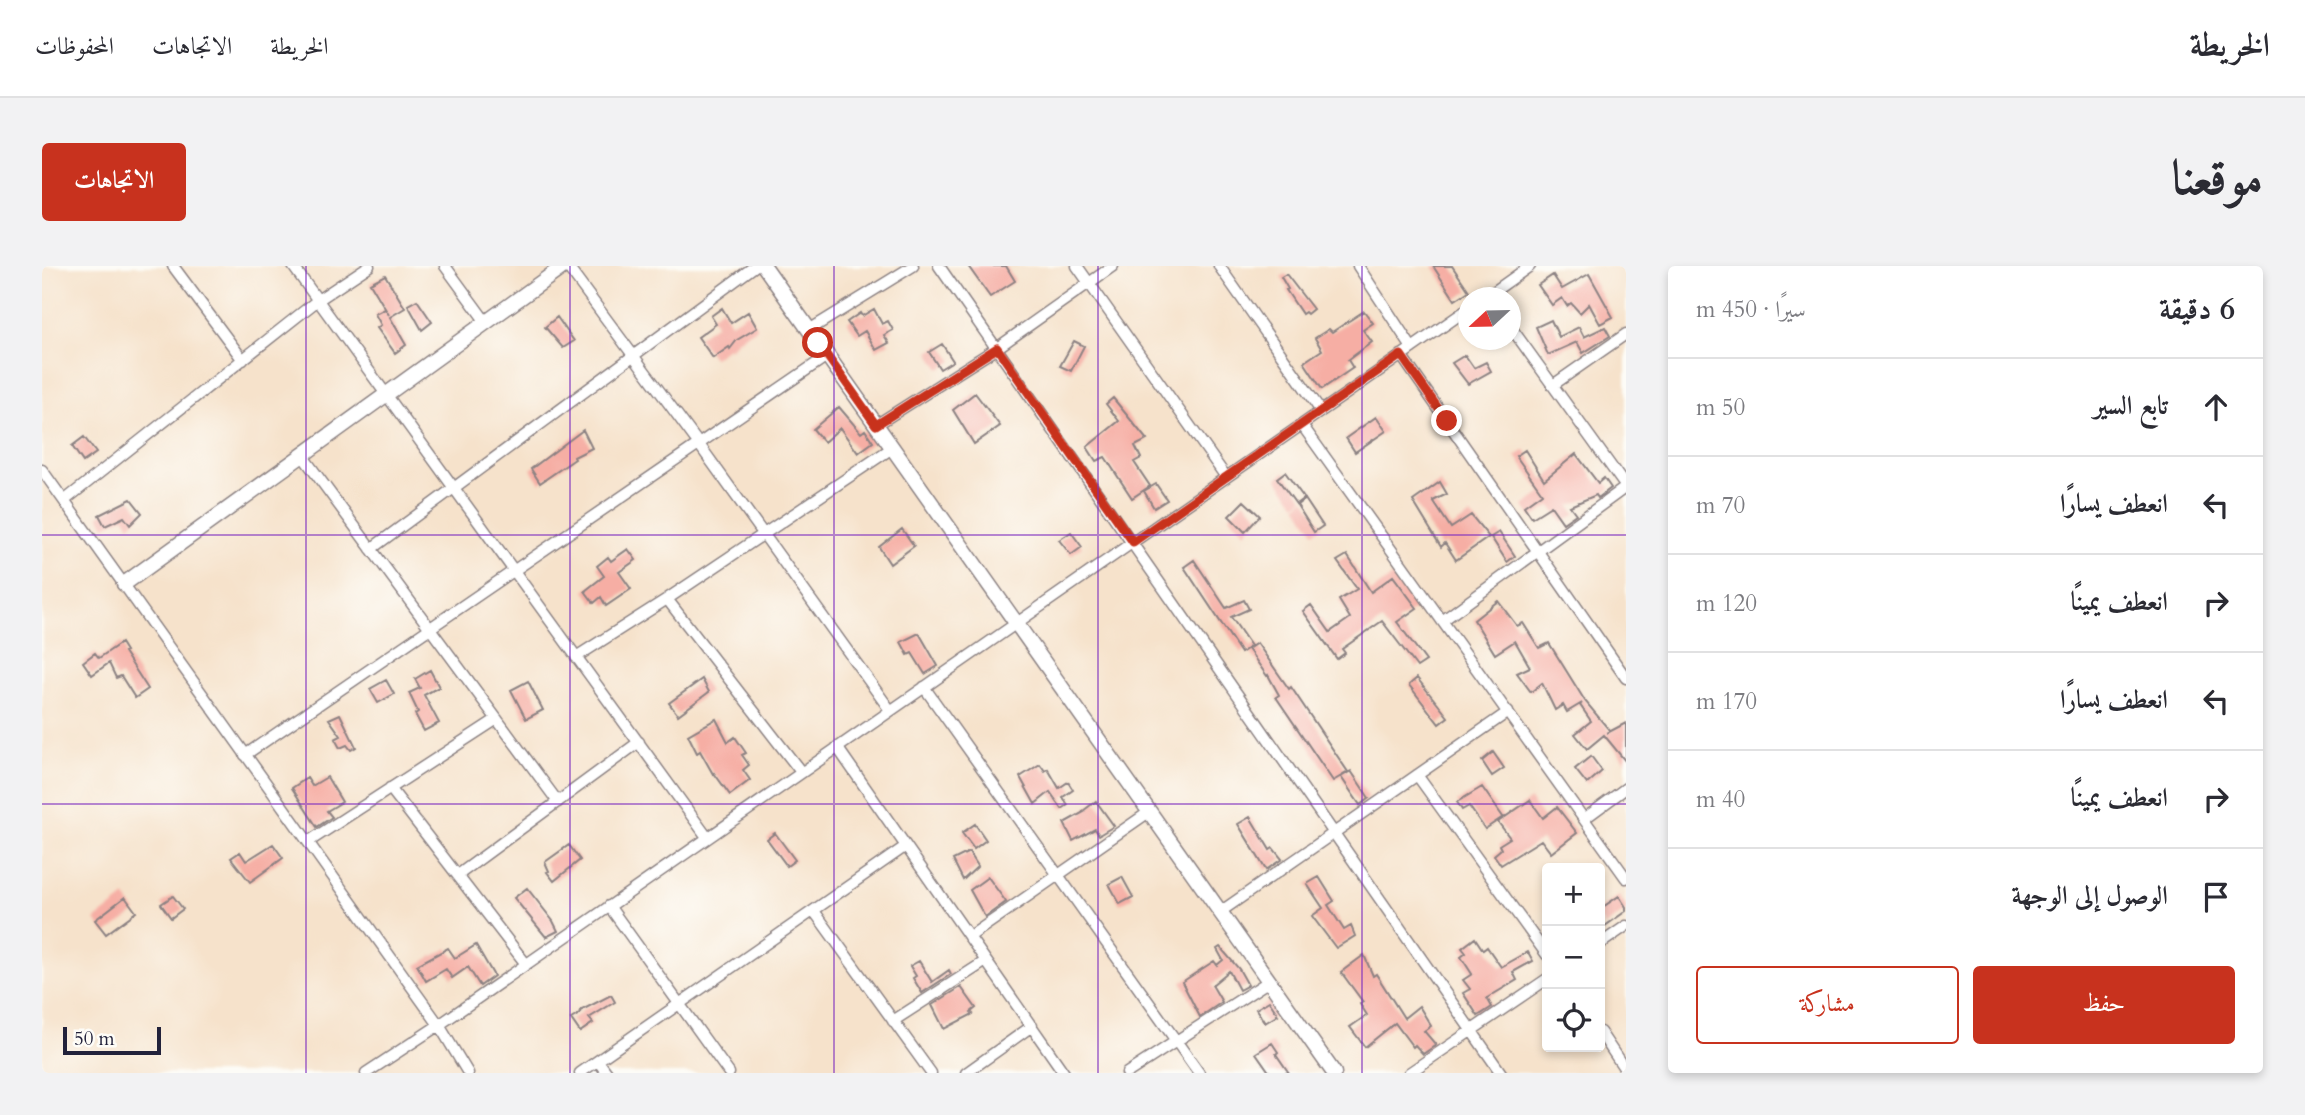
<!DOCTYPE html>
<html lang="ar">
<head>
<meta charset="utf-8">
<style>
	:root { --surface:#fff; --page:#f2f2f3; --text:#2b2b33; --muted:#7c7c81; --line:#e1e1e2; --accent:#c8321e }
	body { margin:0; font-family:Cardo,Amiri,serif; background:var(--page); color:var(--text); direction:rtl }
	.controls { position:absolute; right:21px; bottom:21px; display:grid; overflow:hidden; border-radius:7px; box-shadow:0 4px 10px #0003 }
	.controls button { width:63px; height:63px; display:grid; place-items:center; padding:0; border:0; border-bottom:2px solid var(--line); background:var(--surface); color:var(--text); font:35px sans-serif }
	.compass { position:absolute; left:1416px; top:21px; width:63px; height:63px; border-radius:50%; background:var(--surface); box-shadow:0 4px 10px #0003; rotate:248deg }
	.scale { position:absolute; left:21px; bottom:18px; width:98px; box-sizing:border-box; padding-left:7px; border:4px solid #22223b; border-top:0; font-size:19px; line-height:24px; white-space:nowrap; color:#22223b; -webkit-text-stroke:5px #fdfcf7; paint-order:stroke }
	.stop { position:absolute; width:21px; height:21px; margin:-16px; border:5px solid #c8321e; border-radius:50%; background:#fff }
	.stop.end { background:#c8321e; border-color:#fff; box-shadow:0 2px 7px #0008 }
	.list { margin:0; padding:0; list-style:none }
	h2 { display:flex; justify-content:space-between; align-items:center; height:91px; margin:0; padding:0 28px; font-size:30px }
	h2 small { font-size:23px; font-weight:400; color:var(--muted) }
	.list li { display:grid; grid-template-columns:46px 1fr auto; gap:21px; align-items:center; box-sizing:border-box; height:98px; padding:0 28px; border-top:2px solid var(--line) }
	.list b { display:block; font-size:26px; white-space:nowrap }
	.list em { font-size:23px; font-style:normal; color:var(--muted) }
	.actions { display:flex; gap:14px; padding:21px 28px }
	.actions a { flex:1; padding:16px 0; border:2px solid var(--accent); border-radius:7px; text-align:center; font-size:24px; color:var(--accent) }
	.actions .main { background:var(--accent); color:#fff }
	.icon { flex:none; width:38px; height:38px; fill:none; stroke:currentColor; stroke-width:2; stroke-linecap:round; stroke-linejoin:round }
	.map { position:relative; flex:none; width:1584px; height:807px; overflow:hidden; direction:ltr; border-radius:7px }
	header { display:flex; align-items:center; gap:42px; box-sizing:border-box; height:98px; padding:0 35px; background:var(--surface); border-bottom:2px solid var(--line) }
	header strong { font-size:33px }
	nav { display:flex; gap:38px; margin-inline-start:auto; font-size:24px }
	.intro { display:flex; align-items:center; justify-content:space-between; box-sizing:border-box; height:168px; padding:0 42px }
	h1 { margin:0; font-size:49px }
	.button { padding:18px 32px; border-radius:7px; background:var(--accent); color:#fff; font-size:24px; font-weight:700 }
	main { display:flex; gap:42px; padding:0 42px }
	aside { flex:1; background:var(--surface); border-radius:7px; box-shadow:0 4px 10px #0003 }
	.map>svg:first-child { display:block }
	.building { fill:#f6aea4 }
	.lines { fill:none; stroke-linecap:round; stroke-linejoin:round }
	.street-casing { stroke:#8c8283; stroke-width:13 }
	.secondary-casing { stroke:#8c8283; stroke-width:17 }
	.street { stroke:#fff; stroke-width:10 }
	.secondary { stroke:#fff; stroke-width:14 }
	.route { stroke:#c8321e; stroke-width:9 }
	.grid { fill:none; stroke:#7b2cbf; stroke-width:2; stroke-opacity:0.55 }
</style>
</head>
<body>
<header>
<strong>الخريطة</strong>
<nav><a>الخريطة</a><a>الاتجاهات</a><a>المحفوظات</a></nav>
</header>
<div class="intro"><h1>موقعنا</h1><a class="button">الاتجاهات</a></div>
<main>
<aside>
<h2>6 دقيقة<small>سيرًا · 450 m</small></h2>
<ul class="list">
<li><svg class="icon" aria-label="ahead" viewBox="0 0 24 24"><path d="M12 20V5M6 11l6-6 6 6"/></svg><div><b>تابع السير</b></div><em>50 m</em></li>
<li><svg class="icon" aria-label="left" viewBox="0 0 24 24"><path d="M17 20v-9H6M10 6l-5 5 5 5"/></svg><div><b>انعطف يسارًا</b></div><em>70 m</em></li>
<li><svg class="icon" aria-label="right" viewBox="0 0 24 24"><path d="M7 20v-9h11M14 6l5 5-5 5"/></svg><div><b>انعطف يمينًا</b></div><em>120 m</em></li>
<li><svg class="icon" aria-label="left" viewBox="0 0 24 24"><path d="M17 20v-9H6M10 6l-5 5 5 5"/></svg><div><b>انعطف يسارًا</b></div><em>170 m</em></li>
<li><svg class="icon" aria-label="right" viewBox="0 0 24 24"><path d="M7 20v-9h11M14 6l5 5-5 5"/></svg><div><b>انعطف يمينًا</b></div><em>40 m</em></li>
<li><svg class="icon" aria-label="arrive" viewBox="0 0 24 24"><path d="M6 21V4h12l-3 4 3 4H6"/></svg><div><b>الوصول إلى الوجهة</b></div></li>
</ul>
<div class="actions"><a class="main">حفظ</a><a>مشاركة</a></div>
</aside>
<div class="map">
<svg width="1584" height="807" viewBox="0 0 1584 807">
	<rect width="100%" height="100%" fill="#fdfcf7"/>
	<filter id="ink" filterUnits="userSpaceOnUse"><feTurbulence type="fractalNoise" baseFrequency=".0143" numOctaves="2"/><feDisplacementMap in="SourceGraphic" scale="14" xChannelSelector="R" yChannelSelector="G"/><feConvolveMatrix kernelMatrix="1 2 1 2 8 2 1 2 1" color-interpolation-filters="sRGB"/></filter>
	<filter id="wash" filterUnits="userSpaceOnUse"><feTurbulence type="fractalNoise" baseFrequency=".00686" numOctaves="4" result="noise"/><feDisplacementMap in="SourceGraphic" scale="28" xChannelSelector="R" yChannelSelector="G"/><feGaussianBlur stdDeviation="1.57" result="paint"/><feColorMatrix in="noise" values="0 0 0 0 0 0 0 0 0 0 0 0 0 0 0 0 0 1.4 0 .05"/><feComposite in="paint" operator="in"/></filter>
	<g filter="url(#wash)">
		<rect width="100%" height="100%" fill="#f6e2cb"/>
		<g id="blocks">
			<path class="building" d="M926,0h38l9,15 -25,16z
				M1391,0h19l17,25 -14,9z
				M1244,8l27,35 -6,5 -2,-2 -3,2 -16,-24 2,-1 -7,-12z
				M1547,8l24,43 -13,7 -11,-20 -9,9 -9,-10 -4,3 -5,-8 -10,7 -14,-20 15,-10 9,14z
				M343,9l20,33 -15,9 16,28 -11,8 -18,-25 4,-3 -6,-11 10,-5 4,6 -19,-32z
				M375,34l15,22 -10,8 -14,-25z
				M680,42l9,15 17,-11 9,16 -20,12 -7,9 -1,-2 -16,11 -15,-21 18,-13 -5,-8z
				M832,43l8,15 6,-3 5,9 -9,5 5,8 -13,7 -11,-19 -8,5 -10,-14 13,-9 2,3z
				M1322,45l9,12 -10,7 9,12 -24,18 5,8 -31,21 -18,-27 18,-12 -7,-12 14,-9 3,3z
				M515,51l17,24 -11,7 -18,-21z
				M1509,54l8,17 20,-10 5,10 21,-10 5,9 -27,17 -6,-11 -29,13 -12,-28z
				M1032,75l10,5 -13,25 -11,-5z
				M900,78l11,17 -13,8 -11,-17z
				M1423,89l9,13 12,-6 5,9 -23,13 -16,-21z
				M933,127l25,33 -26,18 -21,-34z
				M1071,132l34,42 -12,6 6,12 -7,4 16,24 -18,12 -27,-41 -9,4 -9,-14 32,-26 -13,-17z
				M797,141l22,26 4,-3 8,12 -15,11 -18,-25 -16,14 -11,-13z
				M1334,151l10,14 -31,21 -9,-14z
				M541,164l9,18 -18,9 1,2 -35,24 -9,-14z
				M42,171l12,16 -13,9 -11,-16z
				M1483,184l19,30 32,-26 22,29 6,-5 7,10 -13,10 -2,-3 -26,11 6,8 -13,9 -12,-17 -19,12 -8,-12 18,-13 -26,-37z
				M1243,206l19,26 -8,6 -19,-26z
				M1398,216l7,12 -14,7 18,27 20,-13 18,22 -33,23 -11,-17 -4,4 -28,-46z
				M1114,218l11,16 -13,8 -10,-17z
				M89,233l11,14 -12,12 -6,-8 -19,9 -6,-11z
				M1263,233l18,27 -9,6 -17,-27z
				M1202,235l16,15 -15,16 -16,-16z
				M860,263l12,17 -24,18 -11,-17z
				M1029,266l11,15 -11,8 -12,-15z
				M1457,266l16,24 -8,6 -16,-25z
				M586,283l8,11 -17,12 12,17 -25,17 -5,-9 -7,6 -9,-12 19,-15 -7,-10 11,-9 3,4z
				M1305,289l24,37 22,-16 24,32 -20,14 29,39 -9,6 -35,-46 -40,28 3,4 -8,6 -34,-48 8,-6 19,27 20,-14 -11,-18 18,-11 -20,-28z
				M1152,294l32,48 18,-8 5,9 -18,8 20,29 -10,7 -57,-86z
				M1456,335l19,25 6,-3 16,25 10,-5 36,58 25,30 -3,2 19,-10v39l-22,-27 -17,14 -12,-15 16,-13 -11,-16 2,-2 -15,9 -4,-7 -8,5 -13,-27 -11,9 -14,-19 13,-6 -15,-26 -20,13 -21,-34z
				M877,367l19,33 -13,8 -13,-21 -4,2 -7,-13z
				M79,377l5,8 -2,1 24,37 -13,9 -14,-22 -5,2 -7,-15 -17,12 -9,-13 12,-9 4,5z
				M1215,377l32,46 2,-2 57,85 -15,9 -57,-84 3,-2 -11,-20 -1,1 -19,-27z
				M388,404l9,17 -15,8 15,28 -15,8 -9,-17 3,-2 -9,-19 11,-5 -5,-9z
				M1375,412l31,39 -9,7 -30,-39z
				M660,413l7,13 -31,23 -9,-12z
				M344,414l8,14 -16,9 -8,-14z
				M486,415l15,29 -17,9 -15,-29z
				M298,448l16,33 -5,3 -4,-5 -7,3 -5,-9 6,-3 -12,-17z
				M674,453l12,23 7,-5 11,16 -4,2 7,10 -6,5 7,10 -20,15 -16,-22 -1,1 -13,-23 -3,2 -9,-18z
				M1451,486l11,16 -12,8 -10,-15z
				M1549,490l11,15 -15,13 -12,-15z
				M998,498l5,7 3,-2 11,19 9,-6 5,8 -10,7 5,8 -6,4 -12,-17 -15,12 -15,-27z
				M1309,505l18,27 -9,7 -19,-28z
				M285,511l15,25 -15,9 5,6 -15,10 -25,-39 15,-10 5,8z
				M1440,521l21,30 -18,12 -16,-23 -7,4 -5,-8z
				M1488,534l13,18 14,-11 20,26 -26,20 -10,-13 -40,25 -7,-10 7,-6 -2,-4 11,-7 -12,-16z
				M1054,535l18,25 -15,9 -4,-6 -22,12 -9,-18 20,-11 -1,-1z
				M1208,551l20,33 3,-2 9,11 -16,11 -28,-46z
				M933,558l11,16 -12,9 -12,-16z
				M733,567l20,27 -8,6 -20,-27z
				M231,578l10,14 -33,24 -19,-24 9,-6 6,9z
				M527,579l11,15 -26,21 -7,-9 2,-1 -4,-9z
				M927,586l9,14 -15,14 -10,-20z
				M946,611l18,25 -21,15 -15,-27z
				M1080,611l11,20 -13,7 -11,-20z
				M1277,611l15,24 -6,4 16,25 7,-4 4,10 -19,12 -24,-32 11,-8 -16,-24z
				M485,622l26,33 5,10 -12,6 -32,-39z
				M131,630l10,13 -12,9 -10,-14z
				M1577,630l7,11v4l-21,15 -5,-8v-9z
				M83,631l11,15 -30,22 -11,-14z
				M1433,672l8,12 4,-3 14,20 27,-15 5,9 -20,11 4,8 -30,18 5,9 -14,9 -15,-23 7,-4 -7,-9 9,-6 -11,-17 5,-4 -4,-5z
				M434,679l18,31 -14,10 -12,-19 -16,11 -6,-9 -20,12 -9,-16 31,-17 7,10z
				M1178,681l19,22 9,16 -9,5 -10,-19 -17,14 10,17 -22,15 -18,-35 32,-21 3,4 6,-5 -6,-11z
				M1322,689l9,21 3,-2 28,44 15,-12 12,20 -7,5 12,14 -13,9 -8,-9 -2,2 -18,-24 -30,24 -15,-20 17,-12 -7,-11 3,-2 -22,-30z
				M877,695l13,21 17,-12 2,4 -29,19 -9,-15 3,-2 -6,-10z
				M919,721l15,21 -5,4 2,2 -29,15 -12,-24z
				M569,729l4,7 -26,16 4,5 -13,9 -9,-13 10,-6 -1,-2z
				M1227,735l9,14 -13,8 -9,-14z
				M1230,777l6,9 -2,2 13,19h-19l-14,-20z"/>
		</g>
	</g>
	<g filter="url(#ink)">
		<use href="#blocks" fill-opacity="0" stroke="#8c8283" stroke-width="2"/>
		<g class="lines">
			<defs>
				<path id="street" d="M131,0l70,94
					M251,0l414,571
					M403,0l41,56
					M525,0l131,177 192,267
					M897,0l562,807
					M1035,0l149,211
					M1177,0l102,145
					M1316,0l54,82
					M1443,32l45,-32
					M1468,60l116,161
					M767,64l104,-64
					M1359,89l225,323
					M1511,119l73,-51
					M834,159l121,-77 116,-82
					M1260,159l324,453
					M260,189l256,347
					M0,204l397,555 29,48
					M22,235l254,-201 51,-34
					M329,283l384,-283
					M625,333l134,173
					M1400,355l184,-134
					M534,391l91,-58 225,-151
					M882,421l275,386
					M795,481l227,326
					M203,489l582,-399
					M1375,509l130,180
					M348,522l136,176
					M1542,553l42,-31
					M266,576l189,-123
					M416,609l181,-133
					M567,640l120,167
					M772,645l117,162
					M1178,646l288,-200
					M927,671l180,-125
					M1558,678l26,-18
					M851,755l93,-60
					M1558,766l26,39
					M556,795l9,12
					M324,807l73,-48 1029,-716
					M538,807l326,-227
					M924,807l66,-47
					M1085,807l142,-92
					M1367,807l138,-94"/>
				<path id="secondary" d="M722,0l570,807
					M82,318l440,-318"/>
			</defs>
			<use href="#street" class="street-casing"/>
			<use href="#secondary" class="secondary-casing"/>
			<use href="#street" class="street"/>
			<use href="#secondary" class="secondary"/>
		</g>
	</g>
	<g class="lines" filter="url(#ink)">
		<path class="route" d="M776,77l58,82 121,-77 136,194 268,-187 46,66"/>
	</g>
	<path class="grid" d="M264,0v807M528,0v807M792,0v807M1056,0v807M1320,0v807M0,269h1584M0,538h1584"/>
</svg>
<div class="controls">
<button>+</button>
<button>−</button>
<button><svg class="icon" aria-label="locate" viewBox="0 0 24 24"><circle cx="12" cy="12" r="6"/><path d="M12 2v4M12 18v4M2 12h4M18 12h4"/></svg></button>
</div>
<svg class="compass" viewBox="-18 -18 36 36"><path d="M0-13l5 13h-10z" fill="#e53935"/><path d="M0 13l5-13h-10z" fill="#7c7c81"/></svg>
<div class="scale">50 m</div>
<div class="stop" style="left:776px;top:77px"></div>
<div class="stop end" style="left:1405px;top:155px"></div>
</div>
</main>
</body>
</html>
